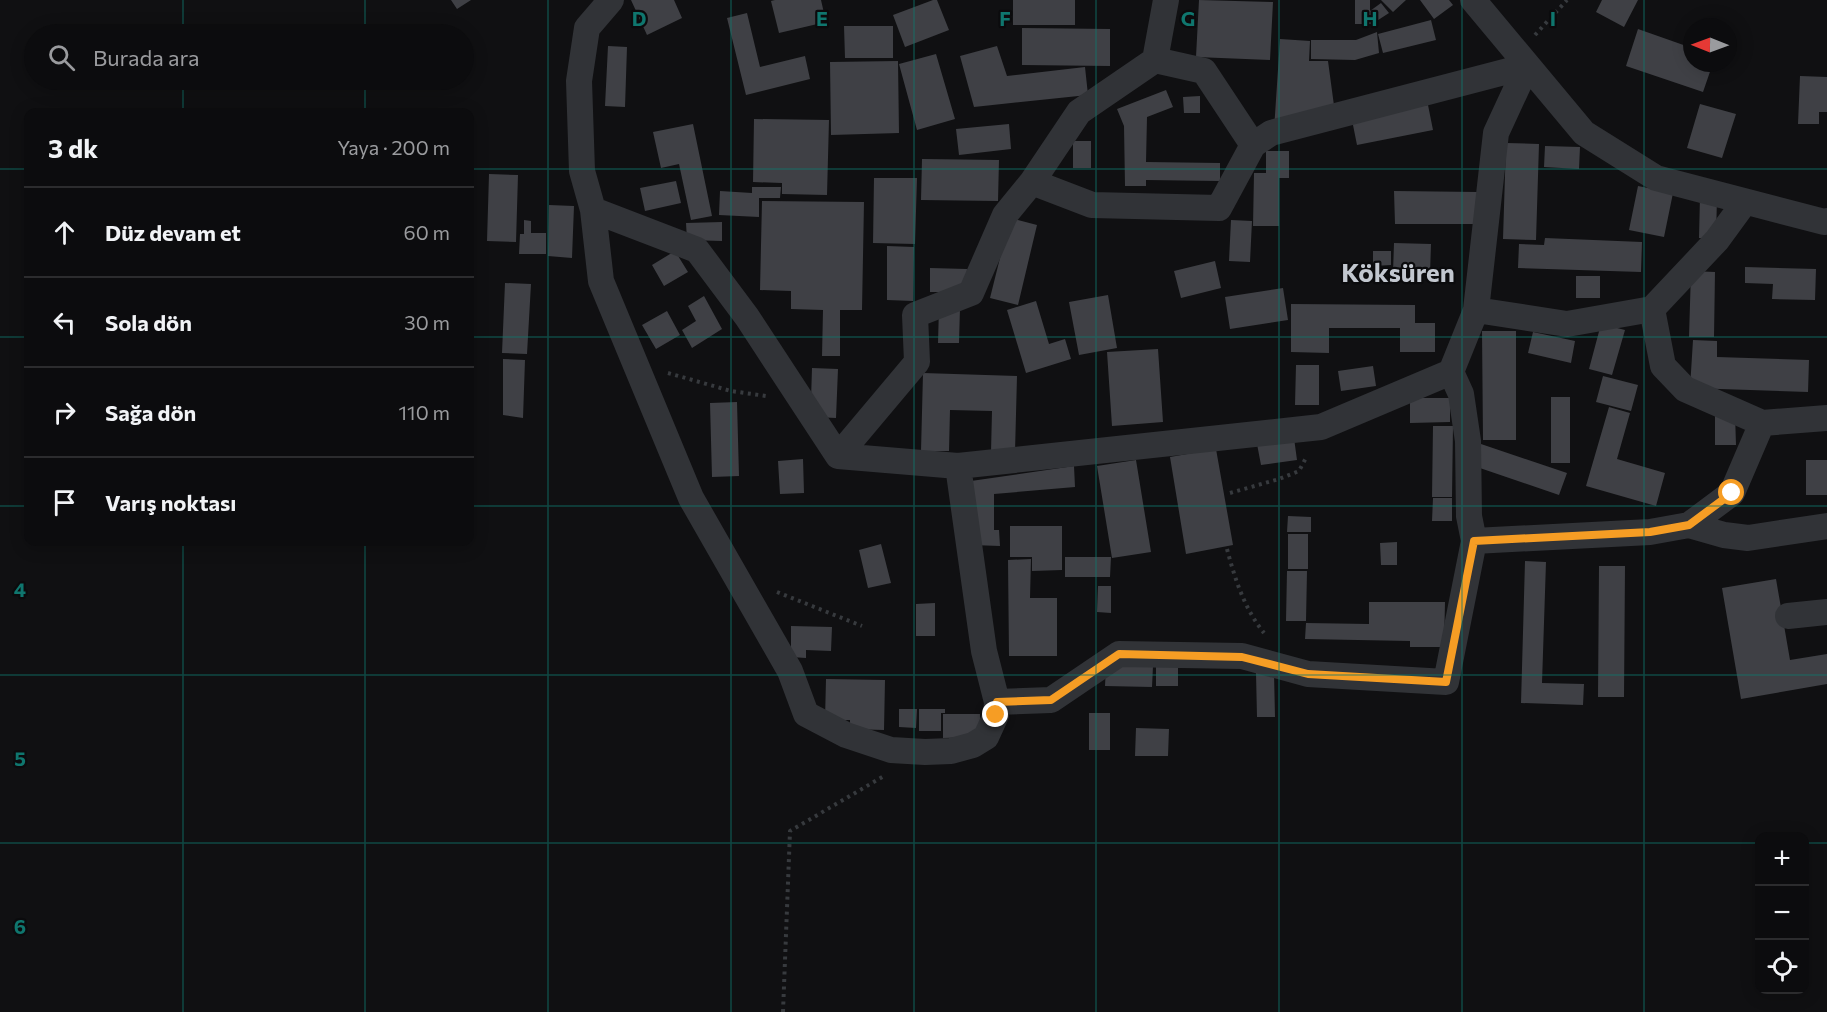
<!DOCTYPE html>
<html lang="tr">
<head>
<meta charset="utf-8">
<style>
	:root { --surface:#0c0c0e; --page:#151517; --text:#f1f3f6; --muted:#9a9b9e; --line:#2c2c2e }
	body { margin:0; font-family:Commissioner,sans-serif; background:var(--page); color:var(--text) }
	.controls { position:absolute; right:18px; bottom:18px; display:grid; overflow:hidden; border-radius:12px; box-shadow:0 3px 15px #0003 }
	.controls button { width:54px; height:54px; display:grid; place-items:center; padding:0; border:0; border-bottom:2px solid var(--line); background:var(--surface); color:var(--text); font:30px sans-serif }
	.compass { position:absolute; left:1683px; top:18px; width:54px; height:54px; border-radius:50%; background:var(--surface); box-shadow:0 3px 15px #0003; rotate:271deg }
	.stop { position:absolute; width:18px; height:18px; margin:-14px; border:4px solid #f69d24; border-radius:50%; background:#fff }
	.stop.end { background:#f69d24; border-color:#fff; box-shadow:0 2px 6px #0008 }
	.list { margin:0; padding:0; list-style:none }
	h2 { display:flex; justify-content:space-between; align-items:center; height:78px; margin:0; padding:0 24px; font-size:26px }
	h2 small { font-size:20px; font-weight:400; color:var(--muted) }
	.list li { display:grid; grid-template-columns:39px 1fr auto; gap:18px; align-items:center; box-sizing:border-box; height:90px; padding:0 24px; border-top:2px solid var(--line) }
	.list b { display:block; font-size:22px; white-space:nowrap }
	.list em { font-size:20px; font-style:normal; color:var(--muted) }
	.icon { flex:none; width:33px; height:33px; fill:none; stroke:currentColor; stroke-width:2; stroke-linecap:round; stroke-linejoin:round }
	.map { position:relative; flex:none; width:1827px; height:1012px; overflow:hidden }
	.search { position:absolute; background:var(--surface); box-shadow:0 3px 15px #0003; left:24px; top:24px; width:450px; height:66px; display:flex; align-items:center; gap:15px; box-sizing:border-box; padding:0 21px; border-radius:33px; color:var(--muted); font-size:22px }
	.panel { position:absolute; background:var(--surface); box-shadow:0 3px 15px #0003; left:24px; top:108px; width:450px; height:438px; border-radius:12px }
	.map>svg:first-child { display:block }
	.building { fill:#3f4045 }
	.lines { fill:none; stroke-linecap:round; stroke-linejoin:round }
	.path { stroke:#373a3e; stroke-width:4; stroke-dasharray:3 4.5; stroke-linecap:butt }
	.street { stroke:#313337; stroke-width:26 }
	.route { stroke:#f69d24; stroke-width:8 }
	.grid { fill:none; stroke:#0f766e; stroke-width:1.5; stroke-opacity:0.55 }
	.labels { text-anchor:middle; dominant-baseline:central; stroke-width:4.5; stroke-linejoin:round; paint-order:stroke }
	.quarter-label { font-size:26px; font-weight:bold; fill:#c2c7cf; stroke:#0b0b0d }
	.grid-label { font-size:20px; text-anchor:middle; font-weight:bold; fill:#0f766e; stroke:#0b0b0d; stroke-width:4.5; stroke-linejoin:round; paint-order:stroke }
</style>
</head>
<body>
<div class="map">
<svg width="1827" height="1012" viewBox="0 0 1827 1012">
	<rect width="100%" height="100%" fill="#101012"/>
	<path class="building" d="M451,0h20l-14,9z
		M631,0h43l8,18 -35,17z
		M775,0h46l5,22 -47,11 -8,-32z
		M933,0h4l12,30 -44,17 -12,-32z
		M1013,0h62v25h-62z
		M1199,0l74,2 -3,58 -74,-3z
		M1355,0h15v11l11,-8 8,10 -17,11h-17z
		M1381,0h25l-13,12z
		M1420,0h29l4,5 -19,14z
		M1602,0h36l-14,27 -28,-15z
		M747,13l13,54 45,-11 5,23 -64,16 -19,-77z
		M1431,20l5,20 -53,13 -5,-19z
		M844,26h49v32h-48z
		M1022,28l88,1v37l-88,-1z
		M1638,29l54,19v15h21l-10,29 -77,-26z
		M1377,32l2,21 -24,7 -44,-1v-19h45z
		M1280,39l30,2 -1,20h19l7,52 -61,17z
		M608,46l19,1 -2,60 -20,-1z
		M997,46l10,30 78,-9 3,28 -114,12 -14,-51z
		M936,54l19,65 -38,11 -18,-66z
		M898,61l1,72 -68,2 -1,-73z
		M1800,76l27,1v35h-8v12h-21z
		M1166,90l7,17 -26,10 -1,45 74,1v18l-74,-1v6h-21l-1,-60 -7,-17z
		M1200,96v17h-16l-1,-16z
		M1700,104l36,10 -14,44 -35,-10z
		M1428,105l5,25 -76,15 -5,-25z
		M754,119l75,1 -2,75 -45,-1v-11l-29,-1z
		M693,124l19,92 -21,4 -12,-56 -18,4 -8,-36z
		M1009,124l2,25 -52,6 -3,-26z
		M1073,141h18v27h-18z
		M1506,143l33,1 -3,96 -33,-1z
		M1545,146l35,1 -1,22 -35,-2z
		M1266,151h23v27h-10v48h-26l1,-53h12z
		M922,159l77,1 -1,41 -77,-1z
		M489,174l29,1 -2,67 -29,-1z
		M874,178h43l-2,66 -42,-1z
		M676,181l5,22 -36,8 -5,-23z
		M1638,186l35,7 -9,44 -35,-7z
		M752,187h29l-1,11h-21v19l-40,-2 1,-24 32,2z
		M1394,191l84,1v32h-83z
		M1700,196l17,1 -1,41h-17z
		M762,201l102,1 -2,108h-22v46h-18l1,-46 -32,-1v-18l-31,-1z
		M549,205l25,1 -2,52 -24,-2z
		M1010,218l27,7 -19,80 -28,-7z
		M524,220l7,1v12h15v21h-27l1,-20h4z
		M1231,220l21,1 -2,41 -21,-1z
		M722,222v19l-35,-1 -1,-17z
		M1545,238l97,4 -1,30 -123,-4 1,-24 25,1z
		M1394,243l37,1 -1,30 -37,-1z
		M887,246l27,1 -1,54 -26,-1z
		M675,251l13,21 -24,14 -12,-21z
		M1373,251h18v14l-18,1z
		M1215,261l6,27 -40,10 -7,-27z
		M1745,267l71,2 -1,31 -43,-1 1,-15 -28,-1z
		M930,268l37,1 -1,23h-36z
		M1691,271l24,1 -1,65h-25z
		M1576,276h24v22h-24z
		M505,283l26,1 -4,70 -25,-1z
		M1283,288l5,32 -58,9 -5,-32z
		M1108,295l9,53 -38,7 -10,-53z
		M704,296l18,33 -30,19 -10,-18 14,-9 -8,-15z
		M1036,301l13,43 16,-5 6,20 -45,14 -19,-63z
		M1291,304l124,1v18h20v29h-35v-24h-71v25l-38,-1z
		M939,307l21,1 -1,35h-21z
		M667,311l13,24 -24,14 -14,-24z
		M1601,324l24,6 -13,45 -23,-6z
		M1482,331h34v109h-33z
		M1533,332l42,9 -4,22 -43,-10z
		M1693,340l24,1v16l92,3 -1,32 -118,-4z
		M1158,349l5,73 -51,4 -5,-74z
		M503,359l22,1 -2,58 -20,-3z
		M1296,365h23v40h-24z
		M1373,366l3,20 -35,5 -3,-20z
		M812,368l26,1 -2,49 -21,-1 -4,-17z
		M923,373l94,3 -2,76h-24l1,-41 -42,-1 -1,41h-28z
		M1603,376l35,9 -7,26 -35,-9z
		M1551,397h19v66h-19z
		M1410,398h40v24l-40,1z
		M737,402l2,74 -27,1 -2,-74z
		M1609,407l21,6 -13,46 48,14 -9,33 -70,-20z
		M1735,414l1,31h-21v-30z
		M1433,426h20l-1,71h-20z
		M1294,438l3,22 -36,5 -4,-21z
		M1481,444l86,29 -8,22 -85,-29z
		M1216,449l17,96 -47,9 -16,-97z
		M803,459l1,34 -24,1 -2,-33z
		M1136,460l15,92 -39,6 -15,-92z
		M1806,460h21v35h-21z
		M1074,466l1,21 -81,7v36h5l1,16 -28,-1 -8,-63z
		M1433,498h19v23h-20z
		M1288,516l23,1v15h-24z
		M1010,526h52v44l-30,1v-14h-22z
		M1288,534h20v35h-20z
		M1397,542v23h-16l-1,-22z
		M881,544l10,39 -23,5 -9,-38z
		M1065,557h46l-1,20h-45z
		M1031,559l-1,39h27v58h-48l-1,-96z
		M1525,561l21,1 -4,121 42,1 -1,21 -62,-2z
		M1599,566h26l-1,131h-26z
		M1287,571h20l-1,50h-20z
		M1776,579l14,81 37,-6v30l-86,15 -19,-111z
		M1098,586h13v27l-14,-1z
		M1369,602h76l-1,45h-34v-6l-105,-2 1,-16 63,1z
		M935,603v33h-19v-32z
		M791,626l41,1 -1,24 -25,-1v8l-15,-1z
		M1156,658l22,1v27h-22z
		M1106,665l47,1 -1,21 -47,-1z
		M1256,673h18l1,44h-18z
		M826,679l59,1 -1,50 -34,-1v-9h-25z
		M899,709h18l-1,19 -17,-1z
		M919,709h26v4h-4v18h-22z
		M1089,713h21v37h-21z
		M943,714h37v23l-37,1z
		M1136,728l33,1 -1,27h-33z"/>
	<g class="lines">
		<path class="path" d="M1535,35l32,-35
			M668,373l63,18 35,5
			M1230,493l49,-14 20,-8 8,-15
			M1227,549c8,30 17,59 37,84
			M777,592l85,34
			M783,1012l7,-181 94,-55"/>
		<path class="street" d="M611,0l-24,28 -8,53 3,90 11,39 8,71 90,217 99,173 16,43 40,21 45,15 34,2 26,-1 22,-6 13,-8 10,-22 1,-13 -13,-51 -26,-185
			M1473,0l111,133 72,45 168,44 3,-1
			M1155,60l49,11 49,74
			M1032,182l60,23 127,3 34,-63 18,-12 256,-67
			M593,210l104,40 50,67 91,139 120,10 363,-39 130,-55 25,-62 20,-177 31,-67
			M1652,309l11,57 22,23 77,34 65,-5
			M1476,310l91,14 85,-15 65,-69 27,-37
			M838,456l79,-94 -2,-47 56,-22 34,-78 27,-33 47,-70 76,-52 11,-60
			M1689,525l35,10 24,3 79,-12
			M1474,541l176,-9 39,-7 43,-32 30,-70
			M1788,616l39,-4
			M997,702l54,-2 68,-46 123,2 66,18 138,8 28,-141 -5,-25 -1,-75 -7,-47 -10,-22"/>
	</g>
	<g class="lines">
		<path class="route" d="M996,715l1,-13 54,-2 68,-46 123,3 66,17 138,8 28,-141 176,-9 39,-7 43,-32"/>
	</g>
	<path class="grid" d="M183,0v34M365,0v34M548,0v1012M731,0v1012M914,0v1012M1096,0v1012M1279,0v1012M1462,0v1012M1644,0v1012M183,80v32M365,80v32M0,169h28M470,169h1357M0,337h28M470,337h1357M0,506h28M470,506h1357M183,542v470M365,542v470M0,675h1827M0,843h1760M1804,843h23"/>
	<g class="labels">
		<g class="quarter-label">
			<text x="1398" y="271">Köksüren</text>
		</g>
	</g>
	<g class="grid-label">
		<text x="639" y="26">D</text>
		<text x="822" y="26">E</text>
		<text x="1005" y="26">F</text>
		<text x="1188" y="26">G</text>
		<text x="1370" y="26">H</text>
		<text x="1553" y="26">I</text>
		<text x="20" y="597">4</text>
		<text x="20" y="766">5</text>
		<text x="20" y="934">6</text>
	</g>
</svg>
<div class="controls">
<button>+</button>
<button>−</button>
<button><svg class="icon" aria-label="locate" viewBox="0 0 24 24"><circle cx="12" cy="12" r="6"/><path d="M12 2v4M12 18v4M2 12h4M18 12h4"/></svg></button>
</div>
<svg class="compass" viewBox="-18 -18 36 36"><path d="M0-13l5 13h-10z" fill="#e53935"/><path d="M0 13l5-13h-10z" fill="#9a9b9e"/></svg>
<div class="stop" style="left:1732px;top:493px"></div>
<div class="stop end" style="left:996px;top:715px"></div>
<div class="search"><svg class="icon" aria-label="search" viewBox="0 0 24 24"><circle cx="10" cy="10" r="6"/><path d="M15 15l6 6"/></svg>Burada ara</div>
<section class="panel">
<h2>3 dk<small>Yaya · 200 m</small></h2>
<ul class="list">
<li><svg class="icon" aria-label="ahead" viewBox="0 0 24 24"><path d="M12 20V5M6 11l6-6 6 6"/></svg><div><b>Düz devam et</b></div><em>60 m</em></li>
<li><svg class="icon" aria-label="left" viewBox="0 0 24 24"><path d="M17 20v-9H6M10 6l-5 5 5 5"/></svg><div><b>Sola dön</b></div><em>30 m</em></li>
<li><svg class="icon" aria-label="right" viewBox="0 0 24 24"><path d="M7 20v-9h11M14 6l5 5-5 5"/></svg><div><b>Sağa dön</b></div><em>110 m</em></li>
<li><svg class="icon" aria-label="arrive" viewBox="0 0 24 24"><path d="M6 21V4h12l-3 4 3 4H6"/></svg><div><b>Varış noktası</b></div></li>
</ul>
</section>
</div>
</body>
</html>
